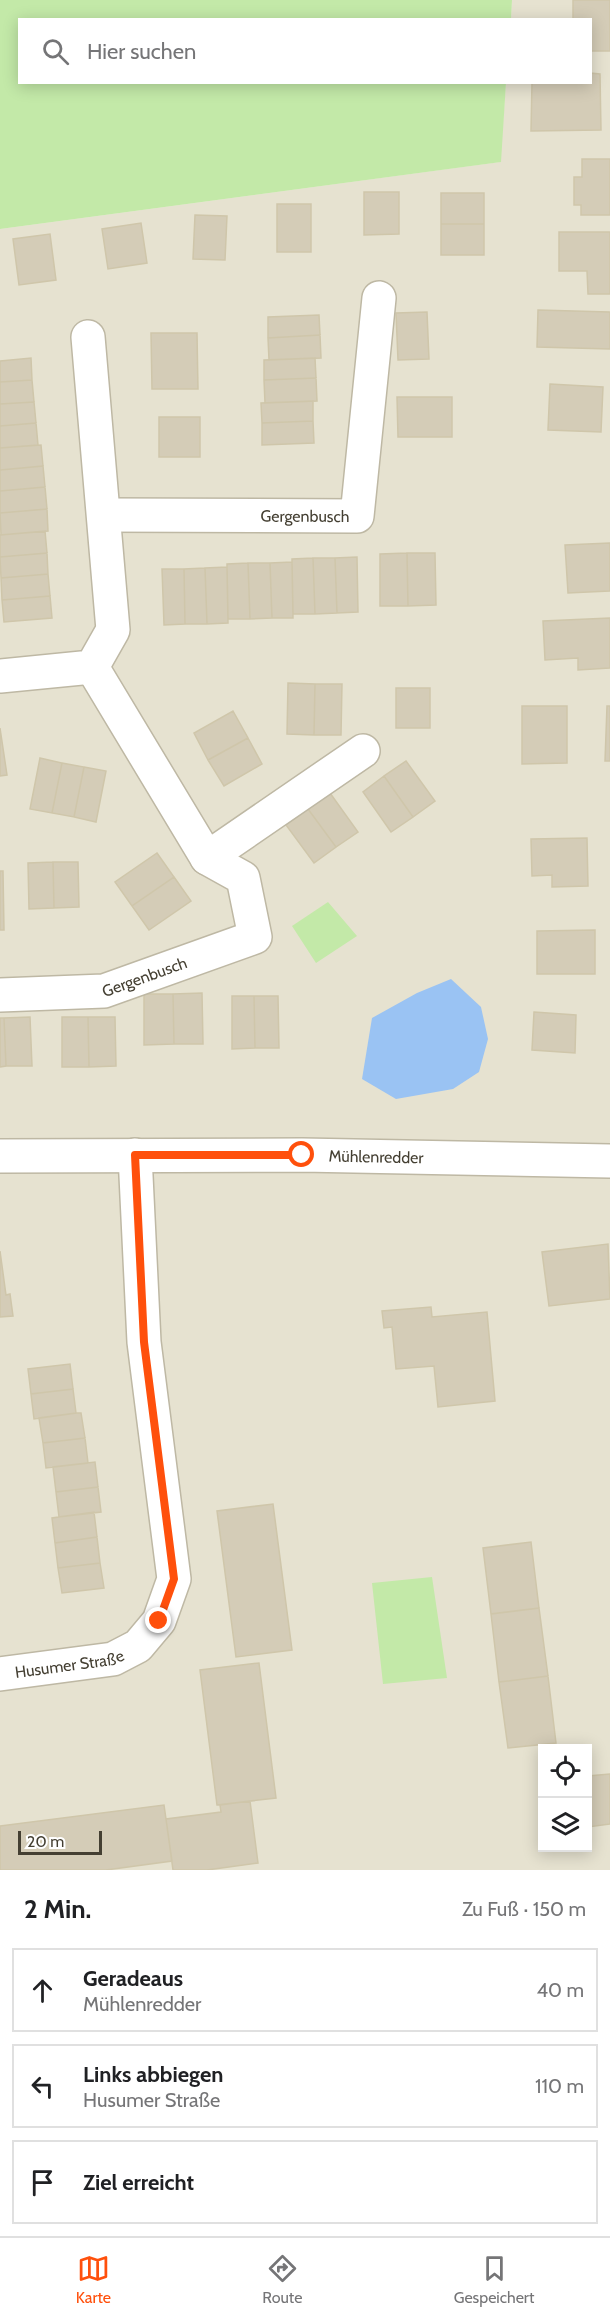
<!DOCTYPE html>
<html lang="de">
<head>
<meta charset="utf-8">
<style>
	:root { --surface:#fff; --page:#f6f6f6; --text:#202124; --muted:#757577; --line:#e0e0e0; --accent:#ff500c }
	body { margin:0; font-family:Cabin,sans-serif; background:var(--page); color:var(--text) }
	.controls { position:absolute; right:18px; bottom:18px; display:grid; overflow:hidden; border-radius:0px; box-shadow:0 3px 15px #0003 }
	.controls button { width:54px; height:54px; display:grid; place-items:center; padding:0; border:0; border-bottom:2px solid var(--line); background:var(--surface); color:var(--text); font:30px sans-serif }
	.scale { position:absolute; left:18px; bottom:15px; width:84px; box-sizing:border-box; padding-left:6px; border:3px solid #443f32; border-top:0; font-size:16px; line-height:21px; white-space:nowrap; color:#443f32; -webkit-text-stroke:4px #fff; paint-order:stroke }
	.stop { position:absolute; width:18px; height:18px; margin:-14px; border:4px solid #ff500c; border-radius:50%; background:#fff }
	.stop.end { background:#ff500c; border-color:#fff; box-shadow:0 2px 6px #0008 }
	.list { margin:0; padding:0; list-style:none }
	h2 { display:flex; justify-content:space-between; align-items:center; height:78px; margin:0; padding:0 24px; font-size:26px }
	h2 small { font-size:20px; font-weight:400; color:var(--muted) }
	.list li { display:grid; grid-template-columns:39px 1fr auto; gap:18px; align-items:center; box-sizing:border-box; height:84px; margin:0 12px 12px; padding:0 12px; border:2px solid var(--line); border-radius:0px }
	.list b { display:block; font-size:22px; white-space:nowrap }
	.list p { margin:0; font-size:20px; white-space:nowrap; color:var(--muted) }
	.list em { font-size:20px; font-style:normal; color:var(--muted) }
	.icon { flex:none; width:33px; height:33px; fill:none; stroke:currentColor; stroke-width:2; stroke-linecap:round; stroke-linejoin:round }
	.map { position:relative; flex:none; width:610px; height:1870px; overflow:hidden }
	.search { position:absolute; background:var(--surface); box-shadow:0 3px 15px #0003; left:18px; right:18px; top:18px; height:66px; display:flex; align-items:center; gap:15px; box-sizing:border-box; padding:0 21px; border-radius:0px; color:var(--muted); font-size:22px }
	.sheet { height:366px; background:var(--surface) }
	nav { display:flex; justify-content:space-around; align-items:center; box-sizing:border-box; height:84px; border-top:2px solid var(--line); background:var(--surface); font-size:16px; color:var(--muted) }
	nav a { display:grid; justify-items:center; gap:3px }
	nav .on { color:var(--accent) }
	.map>svg:first-child { display:block }
	.residential { fill:#e6e2d0; fill-rule:evenodd }
	.green { fill:#c3e9a8 }
	.water { fill:#9ac3f3 }
	.building { fill:#d4ccb7; stroke:#cfc6aa; stroke-width:1.5 }
	.lines { fill:none; stroke-linecap:round; stroke-linejoin:round }
	.street-casing { stroke:#beb8a4; stroke-width:36 }
	.street { stroke:#fff; stroke-width:33 }
	.route { stroke:#ff500c; stroke-width:8 }
	.labels { text-anchor:middle; dominant-baseline:central; stroke-width:4.5; stroke-linejoin:round; paint-order:stroke }
	.street-label { font-size:16px; fill:#443f32; stroke:#fff }
</style>
</head>
<body>
<div class="map">
<svg width="610" height="1870" viewBox="0 0 610 1870">
	<rect width="100%" height="100%" fill="#f2efe2"/>
	<path class="residential" d="M512,0h98v1870h-610v-1641l500,-67 6,-79 84,-1v-62l-79,-1zM542,1748h46v100h-46z"/>
	<path class="green" d="M0,0h512l-1,20h-491v62l486,1 -5,79 -501,67z
		M328,902l29,34 -41,27 -24,-37z
		M432,1577l15,101 -64,6 -11,-101z"/>
	<path class="water" d="M451,979l30,28 7,32 -9,33 -26,17 -57,10 -34,-20 10,-61 45,-25z"/>
	<path class="building" d="M573,0h37v51h-20v-31h-17z
		M590,73l10,1 1,56 -70,1 1,-49h58z
		M582,159h28v56h-29v-10h-7v-28h8z
		M364,192h35v42l-35,1z
		M441,193h43v31h-43z
		M277,204h34v48h-34z
		M195,215l32,1 -2,44 -32,-1z
		M141,223l6,40 -39,6 -6,-40z
		M441,224h43v31h-43z
		M559,232h51v62h-22l-1,-23h-28z
		M50,234l6,46 -37,5 -6,-46z
		M538,310l72,2v37l-73,-2z
		M427,312l2,47 -31,1 -2,-47z
		M319,315l1,20 -52,3v-21z
		M151,333h46l1,56h-46z
		M320,335l1,23 -52,2 -1,-22z
		M31,358l1,22 -32,2v-21z
		M315,358l1,20 -52,2v-20z
		M316,378l1,23 -52,2 -1,-23z
		M32,380l2,22 -34,2v-22z
		M550,384l53,3 -2,45 -53,-2z
		M397,397h55v40h-54z
		M313,401v20l-51,2 -1,-20z
		M34,402l2,21 -36,3v-22z
		M159,417h41v40h-41z
		M313,421l1,22 -52,2v-22z
		M36,423l2,22 -38,3v-22z
		M41,445l2,21 -43,4v-22z
		M43,466l2,21 -45,4v-21z
		M45,487l2,22 -47,4v-22z
		M47,509l1,22 -47,4 -1,-22z
		M45,531l2,22 -47,4v-22z
		M610,543v48l-42,2 -3,-48z
		M47,553l1,21 -47,4 -1,-21z
		M407,553l1,53h-28v-52z
		M407,553h28l1,52 -28,1z
		M357,557l1,55 -21,1 -2,-55z
		M313,558l2,56h-22l-1,-55z
		M313,558h22l2,55 -22,1z
		M292,562l1,56h-21l-2,-55z
		M248,563l2,56h-22l-1,-55z
		M248,563h22l2,55 -22,1z
		M227,567l1,56 -21,1 -2,-56z
		M205,568l2,56h-22l-1,-55z
		M162,569h22l1,55 -21,1z
		M48,574l2,22 -48,4 -1,-22z
		M50,596l2,22 -48,4 -2,-22z
		M610,618v50l-32,2v-12l-33,2 -2,-39z
		M288,683l27,1 -1,51 -27,-1z
		M315,684h27l-1,51h-27z
		M396,688h34v40h-34z
		M522,706h45v57l-45,1z
		M607,706h3v55h-5z
		M233,711l15,27 -40,22 -14,-27z
		M0,728l7,47 -7,1z
		M248,738l14,26 -38,22 -16,-26z
		M40,758l22,5 -10,50 -22,-4z
		M406,761l29,40 -22,16 -29,-41z
		M62,763l22,4 -10,50 -22,-4z
		M84,767l22,4 -10,51 -22,-5z
		M384,776l29,41 -22,15 -28,-40z
		M330,793l28,39 -22,15 -28,-38z
		M308,809l28,38 -22,16 -28,-38z
		M587,838l1,48 -36,1v-12l-20,1 -1,-37z
		M157,853l17,24 -42,29 -17,-24z
		M53,862h25l1,45 -25,1z
		M53,862l1,46 -25,1 -1,-46z
		M0,871h3l1,59h-4z
		M174,877l17,24 -42,29 -17,-24z
		M595,930v44h-58v-43z
		M202,993l1,51h-29l-1,-50z
		M144,994h29l1,50 -30,1z
		M232,996h22l1,52 -23,1z
		M254,996h24l1,52h-24z
		M534,1012l42,3 -1,38 -43,-3z
		M30,1017l2,49h-26l-2,-48z
		M62,1017h26l1,50h-27z
		M88,1017h27l1,49 -27,1z
		M0,1018h4l2,48 -6,1z
		M608,1244l2,55 -61,7 -7,-54z
		M0,1251l6,44 4,-1 3,22 -13,1z
		M431,1307l1,10 55,-5 8,89 -57,6 -4,-41 -38,3 -4,-42 -8,1 -2,-17z
		M70,1364l3,25 -42,5 -3,-25z
		M73,1389l3,24 -42,6 -3,-25z
		M76,1413h5l4,25 -42,5 -4,-25z
		M85,1438l3,25 -42,5 -3,-25z
		M95,1462l3,25 -42,5 -3,-25z
		M98,1487l3,25 -42,5 -3,-25z
		M273,1504l19,146 -56,7 -19,-146z
		M94,1512l3,25 -42,6 -3,-25z
		M97,1537l3,26 -42,5 -3,-25z
		M531,1542l8,66 -48,6 -8,-66z
		M100,1563l4,25 -42,5 -4,-25z
		M539,1608l9,68 -49,6 -8,-68z
		M259,1663l17,135 -59,7 -17,-135z
		M548,1676l8,67 -48,5 -9,-66z
		M610,1774v50l-22,3v-51z
		M250,1801l8,62 -51,7h-34l-7,-51 55,-7 -1,-7z
		M164,1805l8,56 -66,9h-106v-44z"/>
	<g class="lines">
		<defs>
			<g id="street">
				<path id="s1" d="M105,515l252,1 22,-218"/>
				<path d="M0,676l92,-9 21,-37 -25,-293"/>
				<path d="M207,858l156,-107"/>
				<path id="s2" d="M0,995l104,-4 151,-54 -12,-59 -36,-20 -115,-191"/>
				<path id="s3" d="M0,1156l302,-1 308,6"/>
				<path id="s4" d="M0,1674l113,-15 25,-13 21,-25 15,-42 -30,-237 -9,-187"/>
			</g>
		</defs>
		<use href="#street" class="street-casing"/>
		<use href="#street" class="street"/>
	</g>
	<g class="lines">
		<path class="route" d="M159,1621l15,-42 -30,-237 -9,-187h167"/>
	</g>
	<g class="labels">
		<g class="street-label">
			<text stroke="none"><textPath href="#s1" startOffset="200">Gergenbusch</textPath></text>
			<text stroke="none"><textPath href="#s2" startOffset="147">Gergenbusch</textPath></text>
			<text stroke="none"><textPath href="#s3" startOffset="376">Mühlenredder</textPath></text>
			<text stroke="none"><textPath href="#s4" startOffset="70">Husumer Straße</textPath></text>
		</g>
	</g>
</svg>
<div class="controls">
<button><svg class="icon" aria-label="locate" viewBox="0 0 24 24"><circle cx="12" cy="12" r="6"/><path d="M12 2v4M12 18v4M2 12h4M18 12h4"/></svg></button>
<button><svg class="icon" aria-label="layers" viewBox="0 0 24 24"><path d="M12 4l9 5-9 5-9-5zM3 14l9 5 9-5"/></svg></button>
</div>
<div class="scale">20 m</div>
<div class="stop" style="left:302px;top:1155px"></div>
<div class="stop end" style="left:159px;top:1621px"></div>
<div class="search"><svg class="icon" aria-label="search" viewBox="0 0 24 24"><circle cx="10" cy="10" r="6"/><path d="M15 15l6 6"/></svg>Hier suchen</div>
</div>
<section class="sheet">
<h2>2 Min.<small>Zu Fuß · 150 m</small></h2>
<ul class="list">
<li><svg class="icon" aria-label="ahead" viewBox="0 0 24 24"><path d="M12 20V5M6 11l6-6 6 6"/></svg><div><b>Geradeaus</b><p>Mühlenredder</p></div><em>40 m</em></li>
<li><svg class="icon" aria-label="left" viewBox="0 0 24 24"><path d="M17 20v-9H6M10 6l-5 5 5 5"/></svg><div><b>Links abbiegen</b><p>Husumer Straße</p></div><em>110 m</em></li>
<li><svg class="icon" aria-label="arrive" viewBox="0 0 24 24"><path d="M6 21V4h12l-3 4 3 4H6"/></svg><div><b>Ziel erreicht</b></div></li>
</ul>
</section>
<nav>
<a class="on"><svg class="icon" aria-label="map" viewBox="0 0 24 24"><path d="M3 6l6-2 6 2 6-2v14l-6 2-6-2-6 2zM9 4v14M15 6v14"/></svg>Karte</a>
<a><svg class="icon" aria-label="directions" viewBox="0 0 24 24"><path d="M12 3l9 9-9 9-9-9zM9 14v-3h6M13 9l2 2-2 2"/></svg>Route</a>
<a><svg class="icon" aria-label="saved" viewBox="0 0 24 24"><path d="M7 4h10v16l-5-4-5 4z"/></svg>Gespeichert</a>
</nav>
</body>
</html>
